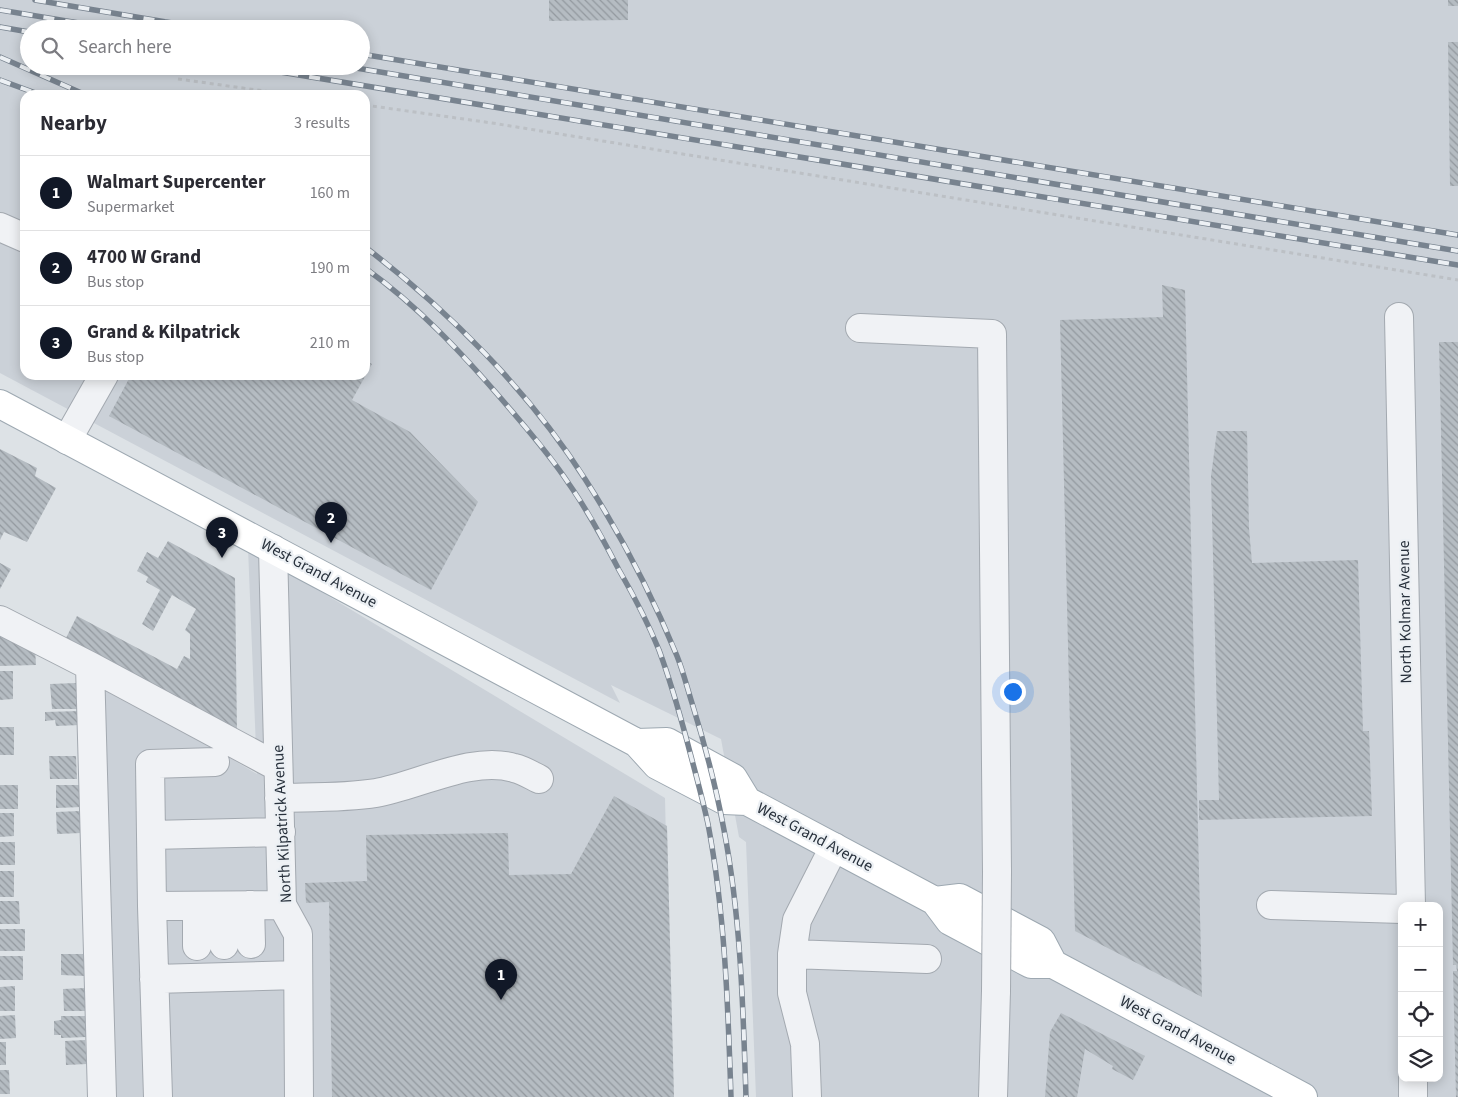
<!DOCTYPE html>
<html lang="en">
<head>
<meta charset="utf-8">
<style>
	:root { --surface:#fff; --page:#f7f7f7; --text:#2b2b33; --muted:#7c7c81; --line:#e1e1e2; --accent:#111827 }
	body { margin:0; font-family:"Source Sans 3",sans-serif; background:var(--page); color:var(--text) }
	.controls { position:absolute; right:15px; bottom:15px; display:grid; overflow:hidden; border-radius:10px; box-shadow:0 2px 12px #0003 }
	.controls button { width:45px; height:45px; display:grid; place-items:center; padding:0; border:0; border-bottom:1px solid var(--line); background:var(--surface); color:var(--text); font:25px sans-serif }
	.you { position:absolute; left:1012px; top:691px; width:18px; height:18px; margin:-12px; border:4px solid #fff; border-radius:50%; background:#1a73e8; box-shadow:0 0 0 8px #1a73e833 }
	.badge { display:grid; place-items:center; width:32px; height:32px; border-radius:50%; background:var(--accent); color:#fff; font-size:16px; font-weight:700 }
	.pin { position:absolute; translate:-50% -41px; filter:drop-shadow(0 1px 2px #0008) }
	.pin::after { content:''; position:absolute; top:26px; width:18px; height:15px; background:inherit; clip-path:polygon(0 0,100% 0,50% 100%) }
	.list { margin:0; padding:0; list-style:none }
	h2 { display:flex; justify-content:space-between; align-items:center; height:65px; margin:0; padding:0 20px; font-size:21px }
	h2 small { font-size:16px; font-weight:400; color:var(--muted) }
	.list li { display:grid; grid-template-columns:32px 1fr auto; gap:15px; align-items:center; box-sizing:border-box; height:75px; padding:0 20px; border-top:1px solid var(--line) }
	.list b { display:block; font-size:19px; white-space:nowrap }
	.list p { margin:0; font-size:16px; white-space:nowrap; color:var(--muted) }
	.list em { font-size:16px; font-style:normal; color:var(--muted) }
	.icon { flex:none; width:28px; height:28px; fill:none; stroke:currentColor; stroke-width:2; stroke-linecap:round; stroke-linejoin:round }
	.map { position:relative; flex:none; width:1458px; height:1097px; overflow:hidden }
	.search { position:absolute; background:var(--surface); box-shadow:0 2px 12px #0003; left:20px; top:20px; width:350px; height:55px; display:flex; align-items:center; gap:12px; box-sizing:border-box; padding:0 18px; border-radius:28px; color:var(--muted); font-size:19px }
	.panel { position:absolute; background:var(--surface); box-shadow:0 2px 12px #0003; left:20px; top:90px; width:350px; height:290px; border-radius:15px }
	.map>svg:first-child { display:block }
	.built { fill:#cbd1d8; fill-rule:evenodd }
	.building { fill:url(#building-back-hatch) }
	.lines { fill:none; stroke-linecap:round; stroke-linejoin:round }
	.minor-casing { stroke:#a3a9b0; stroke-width:30 }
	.major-casing { stroke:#9da8b1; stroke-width:30 }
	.path { stroke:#bcc0c5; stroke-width:3; stroke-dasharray:4 4; stroke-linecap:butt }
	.minor { stroke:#f0f2f5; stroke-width:28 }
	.major { stroke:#fff; stroke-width:28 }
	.rail-casing { stroke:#78838f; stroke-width:5.5 }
	.rail { stroke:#ecf0f4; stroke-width:4; stroke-dasharray:11; stroke-linecap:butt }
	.minor-bridge-casing { stroke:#a3a9b0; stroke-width:30; stroke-linecap:butt }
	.minor-bridge { stroke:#f0f2f5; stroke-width:28 }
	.labels { text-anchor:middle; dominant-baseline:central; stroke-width:4.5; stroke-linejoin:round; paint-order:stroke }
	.street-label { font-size:16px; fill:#28313c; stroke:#ecf0f4 }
</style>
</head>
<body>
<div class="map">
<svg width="1458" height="1097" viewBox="0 0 1458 1097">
	<defs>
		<pattern id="building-back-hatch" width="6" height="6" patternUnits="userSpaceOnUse" patternTransform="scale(1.25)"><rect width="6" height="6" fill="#b5bcc2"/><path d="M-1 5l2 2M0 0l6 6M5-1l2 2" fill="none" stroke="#93999f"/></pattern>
	</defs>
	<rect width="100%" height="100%" fill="#dde2e6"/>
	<path class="built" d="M0,0h1458v1097h-702l-10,-255 -7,-5 -18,-98 -110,-54 9,18 -620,-330zM29,29h332v37h-332zM25,95h340v280h-340zM1402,906h37v172h-37z
		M248,548l417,250 7,299h-557l-12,-414 154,91z"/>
	<path class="building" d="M549,0h79v20l-79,1z
		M1448,0h10v6h-10z
		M1448,42h10v144h-8z
		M1162,285l23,5 17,707 -127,-66 -15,-611 103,-3z
		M1439,342h19v755h-2l-3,-126h4l-1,-6h-3z
		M365,360l7,4 -20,36 58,32 68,70 -47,88 -322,-174 22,-41h234z
		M1217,431h30l2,97 3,35 106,-3 5,171h6l3,85 -173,4v-20h20l-8,-324z
		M0,449l37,19 -2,8 21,12 -29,54 -23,-10 -4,8z
		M168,541l67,37 2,156 -173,-92 13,-26 100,53 7,-13 6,3v-25l-5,-4 11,-21 -24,-14 -19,36 -11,-7 18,-34 -14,-8 2,-5 -11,-6 10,-19 11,6z
		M0,563l11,6 -11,20z
		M0,636h10l25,13 1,16 -36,1z
		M0,671h13v28l-13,1z
		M76,683l1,26h-25l-2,-25z
		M80,711v14l-24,1 -1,-6 -10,1v-9z
		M0,727h14v28h-14z
		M49,756h27l1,23h-27z
		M0,785h18v24h-18z
		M56,785h26v22l-26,1z
		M614,796l53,30 7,271h-342l-3,-195 -23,1 -1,-20 62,-2 -1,-46 142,-2 1,42 62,-1z
		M80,811l1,22 -24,1 -1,-22z
		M0,813h14v23l-14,1z
		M0,842h15v23h-15z
		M0,871h14v26h-14z
		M0,901h19l1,23h-20z
		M0,929h25v22h-25z
		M61,954h24v22l-24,-1z
		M0,956h23v24h-23z
		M15,986v25h-15v-24z
		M85,988l1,23h-22l-1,-22z
		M1061,1013l84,43 -12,24 -21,-11 1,-3 -28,-17 -8,48h-32l5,-65z
		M15,1015l1,23 -16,1v-23z
		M61,1016h25v21l-25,1v-3h-7v-14l7,-1z
		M85,1040l2,24 -21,1 -1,-24z
		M0,1042h6v23h-6z
		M0,1070h9l1,24h-10z"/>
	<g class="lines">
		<defs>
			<path id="minor" d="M0,227l25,11
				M1399,317l12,589
				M860,328l132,6 5,538
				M67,440l37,-65
				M273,549l9,356 16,29 1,163
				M0,620l90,46 188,101
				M90,666l12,431
				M279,798c32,-1 65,0 97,-5 41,-7 97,-38 138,-25 9,2 17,7 25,11
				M151,835l130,-3
				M834,847l-37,73 -5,34 135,5
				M250,905l1,39
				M1271,905l131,4
				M152,906l-2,-142 65,-2
				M197,906v40
				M223,906l1,39
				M792,954v39l13,51 2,53
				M154,979l144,-4
				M1413,1078v19
				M158,1097l-6,-191 130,-1
				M993,1097l3,-106"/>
			<path id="major" d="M0,404l637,339 20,22 67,35 23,1 188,100 15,20 81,43h22l250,133
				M637,743l30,-1 66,36 14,23
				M935,901l25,-3 81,43 12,23"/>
		</defs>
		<use href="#minor" class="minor-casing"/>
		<use href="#major" class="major-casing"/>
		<path class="path" d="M178,79l115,16
			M365,105l127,18 966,157"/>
		<use href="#minor" class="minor"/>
		<use href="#major" class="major"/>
		<defs>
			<path id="rail" d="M35,0l173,29
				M0,10l115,19
				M0,27l29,5
				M361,54l1097,181
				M0,57l86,38
				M244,66l1214,199
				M344,66l1114,185
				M0,80l41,15
				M365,247c83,63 164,144 220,232 36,56 67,116 92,177 6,15 10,31 15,47 13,42 24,84 32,127 17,88 19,178 22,267
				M365,268c53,38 97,85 139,134 23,27 46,53 65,82 19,27 35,57 50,86 15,26 29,53 40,80 11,30 20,61 28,91 7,27 15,55 21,83 17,89 20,182 23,273"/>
		</defs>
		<use href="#rail" class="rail-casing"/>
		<use href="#rail" class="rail"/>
		<defs>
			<path id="minor-bridge" d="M996,991l1,-119"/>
		</defs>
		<use href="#minor-bridge" class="minor-bridge-casing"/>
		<use href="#minor-bridge" class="minor-bridge"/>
	</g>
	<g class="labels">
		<g class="street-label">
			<text transform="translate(319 573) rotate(28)">West Grand Avenue</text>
			<text transform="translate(1405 612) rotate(-91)">North Kolmar Avenue</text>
			<text transform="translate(282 824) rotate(-93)">North Kilpatrick Avenue</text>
			<text transform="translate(815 837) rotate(28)">West Grand Avenue</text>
			<text transform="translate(1178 1030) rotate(28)">West Grand Avenue</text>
		</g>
	</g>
</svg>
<div class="controls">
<button>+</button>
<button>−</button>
<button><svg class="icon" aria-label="locate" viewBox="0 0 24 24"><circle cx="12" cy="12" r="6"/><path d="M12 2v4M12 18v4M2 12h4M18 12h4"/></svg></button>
<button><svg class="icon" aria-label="layers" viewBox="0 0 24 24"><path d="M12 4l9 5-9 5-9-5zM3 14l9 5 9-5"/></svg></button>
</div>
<div class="you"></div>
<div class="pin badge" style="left:501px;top:1000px">1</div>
<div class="pin badge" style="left:331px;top:543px">2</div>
<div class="pin badge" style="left:222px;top:558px">3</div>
<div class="search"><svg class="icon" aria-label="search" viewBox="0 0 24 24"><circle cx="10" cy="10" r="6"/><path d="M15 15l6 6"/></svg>Search here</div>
<section class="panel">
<h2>Nearby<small>3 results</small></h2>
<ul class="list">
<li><span class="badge">1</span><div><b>Walmart Supercenter</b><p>Supermarket</p></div><em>160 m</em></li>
<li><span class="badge">2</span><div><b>4700 W Grand</b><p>Bus stop</p></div><em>190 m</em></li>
<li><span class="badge">3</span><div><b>Grand &amp; Kilpatrick</b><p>Bus stop</p></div><em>210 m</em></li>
</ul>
</section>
</div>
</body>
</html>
